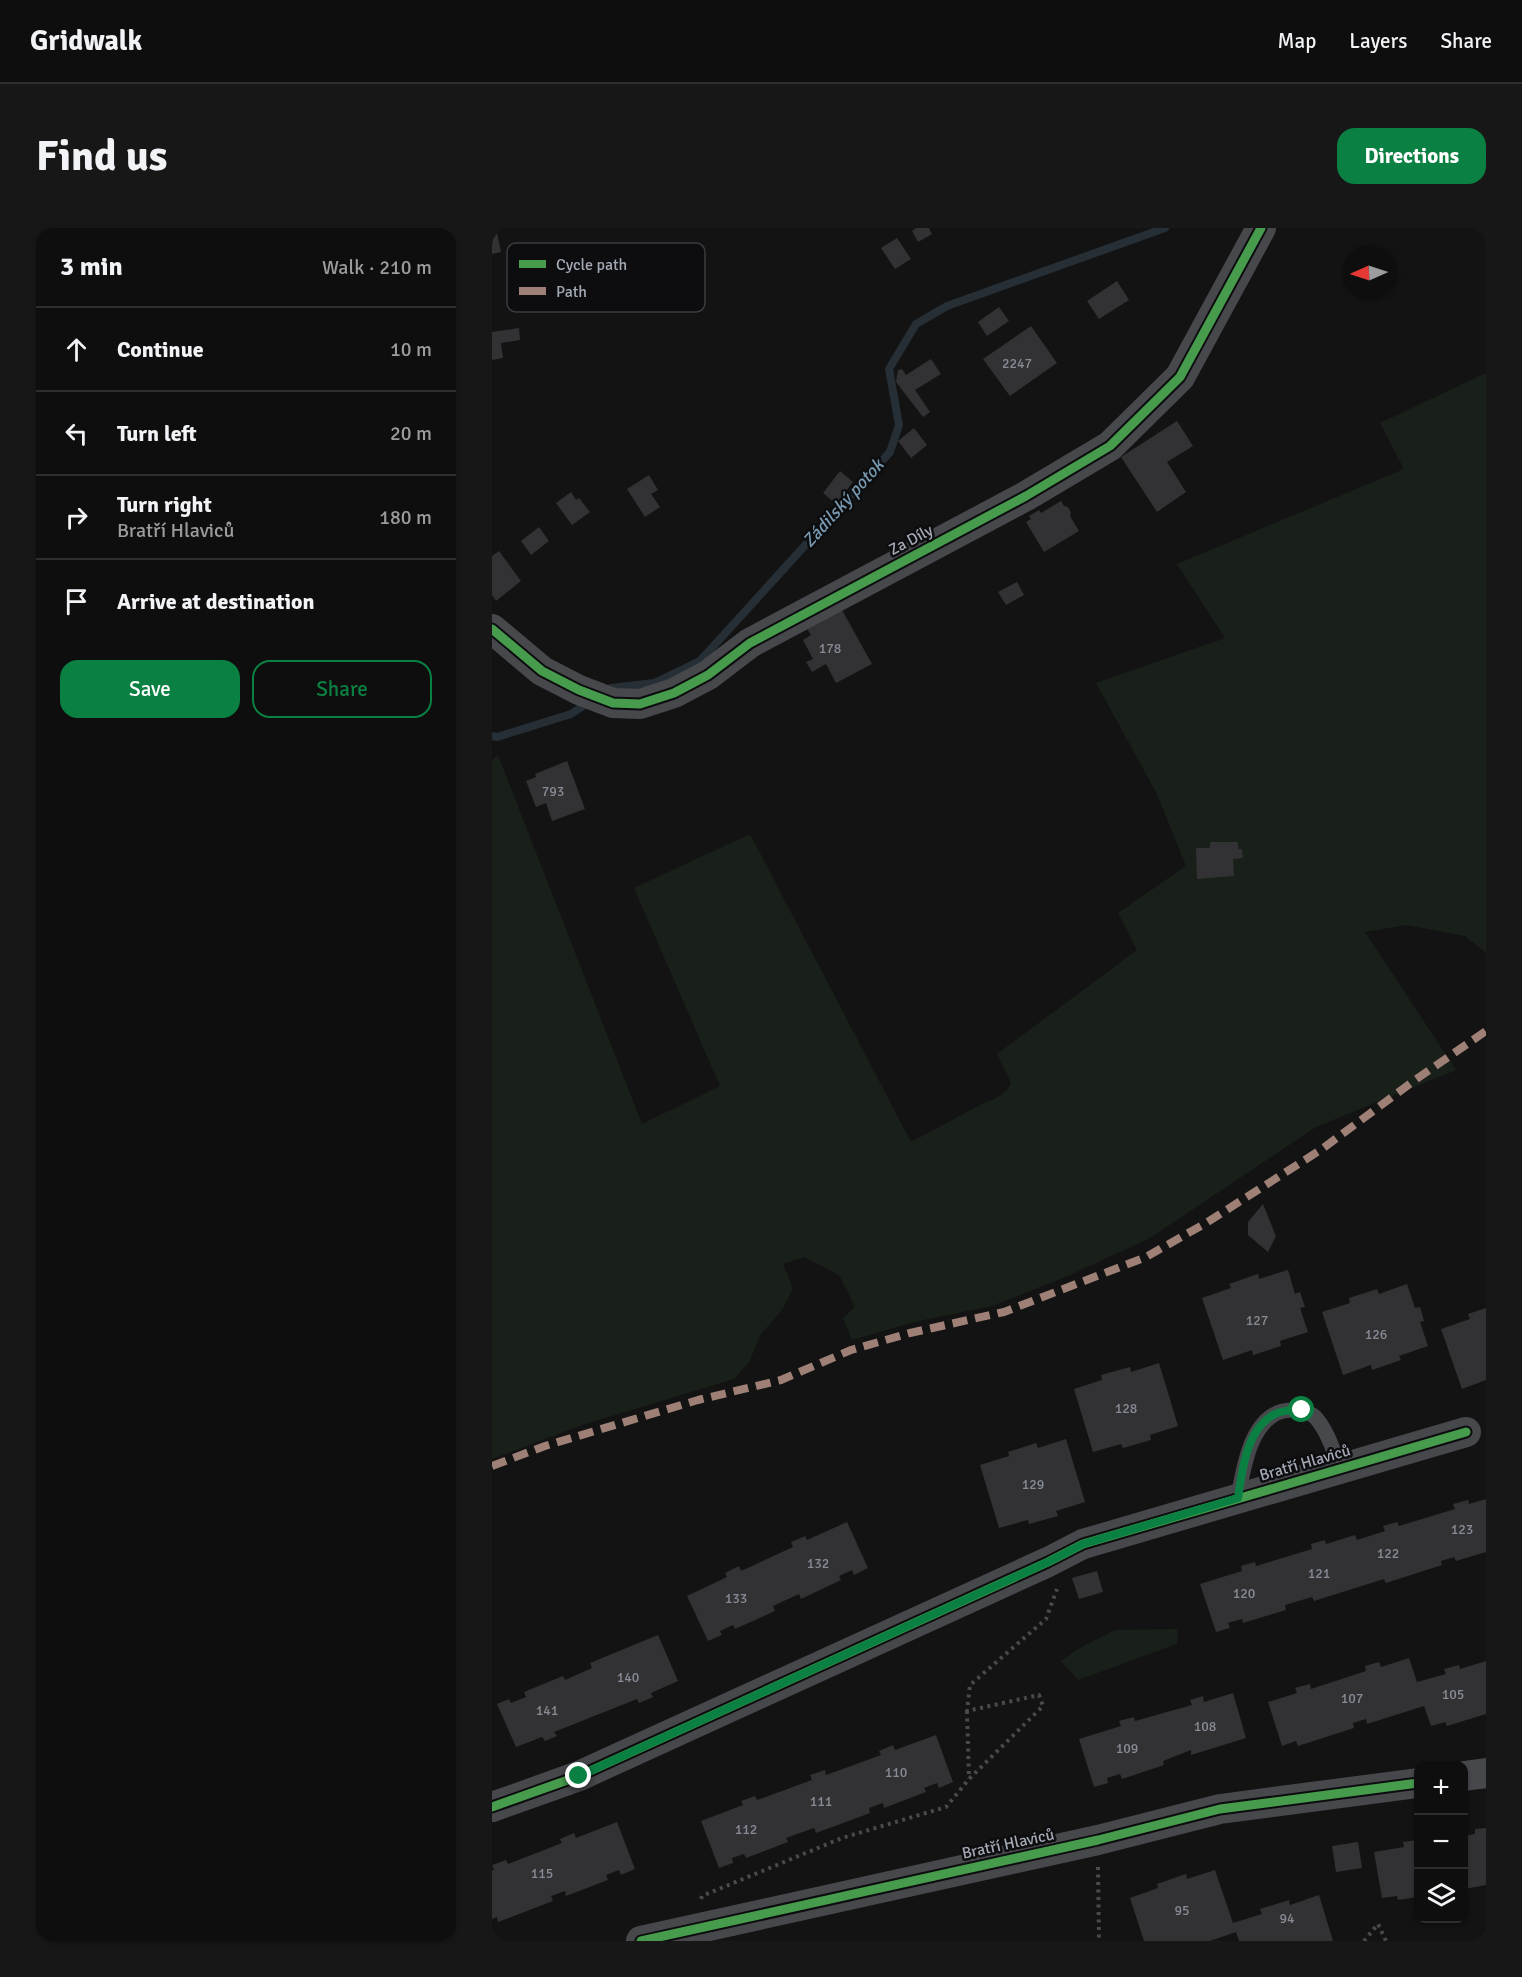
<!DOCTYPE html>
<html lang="en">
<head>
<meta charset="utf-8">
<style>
	:root { --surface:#0e0e0e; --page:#171717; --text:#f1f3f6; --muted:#9b9c9e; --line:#2e2e2e; --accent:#0b8043 }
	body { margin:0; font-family:Signika,sans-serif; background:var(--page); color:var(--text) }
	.controls { position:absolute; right:18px; bottom:18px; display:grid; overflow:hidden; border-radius:12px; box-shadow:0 2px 4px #0004 }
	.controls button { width:54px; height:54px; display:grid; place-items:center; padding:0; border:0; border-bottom:2px solid var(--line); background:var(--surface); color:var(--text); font:30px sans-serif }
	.compass { position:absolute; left:850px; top:18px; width:54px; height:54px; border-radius:50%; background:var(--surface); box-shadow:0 2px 4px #0004; rotate:267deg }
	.stop { position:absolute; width:18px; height:18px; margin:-14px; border:4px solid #0b8043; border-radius:50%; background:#fff }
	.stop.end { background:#0b8043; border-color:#fff; box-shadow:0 2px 6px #0008 }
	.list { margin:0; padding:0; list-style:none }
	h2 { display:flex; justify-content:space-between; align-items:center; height:78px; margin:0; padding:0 24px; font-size:26px }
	h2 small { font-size:20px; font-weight:400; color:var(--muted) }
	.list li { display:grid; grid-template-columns:39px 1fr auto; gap:18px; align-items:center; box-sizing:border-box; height:84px; padding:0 24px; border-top:2px solid var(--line) }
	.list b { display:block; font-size:22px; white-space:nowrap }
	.list p { margin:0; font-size:20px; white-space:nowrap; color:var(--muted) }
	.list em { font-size:20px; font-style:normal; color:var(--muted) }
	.actions { display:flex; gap:12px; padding:18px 24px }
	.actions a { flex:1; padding:14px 0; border:2px solid var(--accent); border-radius:18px; text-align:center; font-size:21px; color:var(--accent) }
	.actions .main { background:var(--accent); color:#fff }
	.icon { flex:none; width:33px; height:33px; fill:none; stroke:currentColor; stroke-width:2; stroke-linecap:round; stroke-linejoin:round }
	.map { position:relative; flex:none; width:994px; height:1713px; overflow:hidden; border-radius:18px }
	header { display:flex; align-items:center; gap:36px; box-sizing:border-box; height:84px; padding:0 30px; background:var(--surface); border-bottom:2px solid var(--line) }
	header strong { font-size:28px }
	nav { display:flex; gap:33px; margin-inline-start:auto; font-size:21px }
	.intro { display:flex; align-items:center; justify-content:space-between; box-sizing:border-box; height:144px; padding:0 36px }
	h1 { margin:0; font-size:42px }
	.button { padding:15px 27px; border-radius:18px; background:var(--accent); color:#fff; font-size:21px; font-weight:700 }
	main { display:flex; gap:36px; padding:0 36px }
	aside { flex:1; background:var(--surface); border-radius:18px; box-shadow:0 2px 4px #0004 }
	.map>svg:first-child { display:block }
	.green { fill:#19201a }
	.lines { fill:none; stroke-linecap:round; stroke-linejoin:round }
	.stream { stroke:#262f35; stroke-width:8 }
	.building { fill:#323234 }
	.path { stroke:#494a4e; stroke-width:4; stroke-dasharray:3 4.5; stroke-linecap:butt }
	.service { stroke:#47484c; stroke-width:15 }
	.minor { stroke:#47484c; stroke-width:30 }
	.quiet { stroke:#9e8076; stroke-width:8; stroke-dasharray:15 8; stroke-linecap:butt }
	.cycleway-casing { stroke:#0d0d0f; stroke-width:13 }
	.cycleway { stroke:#469c4c; stroke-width:9 }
	.route { stroke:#0b8043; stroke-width:8 }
	.labels { text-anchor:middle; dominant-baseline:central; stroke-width:5; stroke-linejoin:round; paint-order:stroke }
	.number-label { font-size:14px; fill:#878b95 }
	.street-label { font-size:16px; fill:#a3a9b5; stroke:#0d0d0f }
	.water-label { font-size:18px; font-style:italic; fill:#789ab2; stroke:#0d0d0f }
	.key { fill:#0d0d0f; stroke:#3a3c41; stroke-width:1.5 }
	.key-label { font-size:16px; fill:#a3a9b5 }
</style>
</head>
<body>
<header>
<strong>Gridwalk</strong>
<nav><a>Map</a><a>Layers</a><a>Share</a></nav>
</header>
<div class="intro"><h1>Find us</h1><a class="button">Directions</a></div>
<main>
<aside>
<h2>3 min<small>Walk · 210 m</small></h2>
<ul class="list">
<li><svg class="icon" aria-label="ahead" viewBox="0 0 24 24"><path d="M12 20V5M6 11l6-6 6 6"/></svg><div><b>Continue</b></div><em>10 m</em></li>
<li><svg class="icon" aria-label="left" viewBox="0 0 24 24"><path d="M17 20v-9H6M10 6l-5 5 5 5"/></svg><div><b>Turn left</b></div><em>20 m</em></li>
<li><svg class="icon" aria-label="right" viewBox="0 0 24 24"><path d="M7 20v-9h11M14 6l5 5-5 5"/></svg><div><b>Turn right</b><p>Bratří Hlaviců</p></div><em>180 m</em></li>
<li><svg class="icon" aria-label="arrive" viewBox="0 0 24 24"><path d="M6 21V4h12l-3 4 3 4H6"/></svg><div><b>Arrive at destination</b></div></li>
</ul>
<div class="actions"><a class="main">Save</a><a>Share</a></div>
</aside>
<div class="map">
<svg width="994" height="1713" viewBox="0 0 994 1713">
	<rect width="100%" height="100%" fill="#131313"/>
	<path class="green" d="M994,145v580l-21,-17 -58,-11 -42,7 91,138 -140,57 -166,111 -80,37 -78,31 -78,16 -62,18 -9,-22 12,-11 -16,-32 -35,-18 -21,7 10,24 -11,22 -21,24 -12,28 -15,17 -152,46 -90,34v-699l6,-5 144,369 78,-38 -86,-198 116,-54 161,308 73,-39c11,-4 23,-9 27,-20l-14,-29 140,-104 -19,-37 68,-47 -29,-72 -61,-111 129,-45 -48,-74 227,-95 -24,-46z
		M686,1401l-1,15 -99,36 -17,-19 17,-12 37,-19z"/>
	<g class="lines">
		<path class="stream" d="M113,464l6,-4 43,-5 46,-22 190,-209 9,-27 -10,-56 27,-45 31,-18 218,-78
			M0,508l5,1 74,-23 18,-12"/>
	</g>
	<path class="building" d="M0,0h4l5,24 -9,2z
		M424,0h13l3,6 -14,8 -6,-11z
		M405,10l14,21 -16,10 -14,-21z
		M625,53l12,19 -30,19 -12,-18z
		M507,79l10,14 -22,15 -9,-14z
		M539,98l26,37 -47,33 -27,-37z
		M27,100l1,12 -19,3 2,15 -11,2v-28z
		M439,131l10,15 -26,16 15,22 -7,5 -27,-35 2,-12 4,-1 4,6z
		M685,193l16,25 -26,16 19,30 -29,20 -36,-55z
		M422,200l13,17 -16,13 -13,-17z
		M348,243l13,11 -17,22 -13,-11z
		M157,247l9,15 -7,4 9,13 -15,10 -18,-28z
		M79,264l5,8 3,-2 11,14 -18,13 -16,-22z
		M569,273l3,5 4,1 3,6 -1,3 9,15 -35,21 -18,-30 5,-3 -2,-3 10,-6 2,3z
		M47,299l10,14 -18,14 -10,-14z
		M7,323l22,30 -25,20 -4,-6v-39z
		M525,354l7,13 -18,10 -8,-13z
		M350,382l30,54 -36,19 -10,-19 -14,8 -6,-10 7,-3 -10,-19 8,-5 -4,-6z
		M75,533l18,48 -33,12 -6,-18 -10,4 -10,-26 10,-4 -1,-3z
		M718,614h28v7h4l1,9 -10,1 1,17 -37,3 -1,-31h14z
		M771,976l13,32 -8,16 -20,-17v-13z
		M796,1042l7,24 5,-2 5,15 -5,1 8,24 -28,9 1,5 -28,9 -1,-5 -29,10 -21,-62 29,-10 -2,-4 29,-10 1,5z
		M915,1056l8,24 5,-1 4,14 -4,1 8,24 -29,10 2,4 -29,10 -1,-5 -28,10 -21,-63 28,-9 -1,-5 28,-9 2,5z
		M994,1080v72l-24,9 -21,-60 29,-10 -2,-5z
		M667,1135l19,63 -28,9 1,5 -28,8 -2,-4 -28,8 -19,-63 28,-9 -1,-5 29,-8 1,5z
		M574,1211l19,63 -29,9 2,5 -29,8 -1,-4 -29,8 -19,-63 29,-9 -1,-4 28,-9 2,5z
		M994,1271v53l-30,9 -2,-4 -13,4 1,4 -56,18 -2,-4 -70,22 -2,-4 -27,8 1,5 -43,13 -1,-4 -14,4 2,5 -14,4 -16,-48 42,-13 -1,-5 14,-4 1,4 56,-17 -1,-5 14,-4 1,4 29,-9 2,5 28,-9 -2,-5 14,-4 2,4 56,-17 -2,-5 15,-4 1,4z
		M355,1294l21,46 -14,7 -2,-5 -13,6 2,4 -40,19 -2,-5 -26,12 2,5 -40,18 -2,-4 -13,6 2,4 -14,6 -21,-45 40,-19 -2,-4 14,-7 2,5 52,-24 -2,-5 14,-6 2,4z
		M605,1343l6,21 -24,7 -7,-21z
		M166,1407l20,46 -27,12 2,4 -14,6 -2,-4 -83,33 3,4 -12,5 -3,-4 -26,10 -19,-43 12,-5 2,4 15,-6 -2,-5 39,-16 2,4 27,-12 -2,-5z
		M917,1430l8,24 29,-8 -2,-5 15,-4 1,4 26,-8v53l-39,12 -2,-4 -14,4 -7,-20 -57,18 -1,-5 -13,4 1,5 -56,18 -2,-5 -14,5 -14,-44 29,-9 -2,-5 15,-4 1,5 55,-18 -1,-5 14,-4 2,5z
		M741,1465l13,45 -55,17v-5l-28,11 1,4 -42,14 -2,-5 -13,4 1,5 -14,4 -15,-48 42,-13 -2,-5 15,-4 1,4 57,-16 -2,-5 13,-4 1,6z
		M444,1507l17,47 -14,6 -2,-5 -13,5 2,4 -42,16 -1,-5 -14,5 1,5 -54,20 -2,-5 -28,10 2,4 -42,16 -2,-4 -12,4 1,5 -14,5 -18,-47 42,-16 -2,-4 14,-5 2,4 55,-20 -2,-5 15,-5 1,5 55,-20 -2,-4 14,-6 2,5z
		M125,1594l18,47 -14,6 -2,-5 -13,5 2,5 -42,16 -1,-5 -14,5 2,5 -55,21 -1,-5 -5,2v-49h2l-2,-5 14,-5 2,4 54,-21 -2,-4 14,-6 2,5z
		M994,1600v57l-22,4v-53l11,-2v-5z
		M926,1612v57l-20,3 -1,-4 -15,2 -8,-46 30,-5 -1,-5z
		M866,1614l4,26 -26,4 -4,-26z
		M723,1642l18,53 29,-9 -2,-5 29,-9 1,5 29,-10 14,46h-94l-3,-9 -26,9h-66l-14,-43 28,-10 -1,-4 29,-10 1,5z"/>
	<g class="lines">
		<path class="path" d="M475,1483l2,68
			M606,1639l1,74
			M209,1671l1,-3 140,-58 104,-31 23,-28 74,-73 -4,-11 -72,16 3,-26 76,-66 11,-30
			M872,1713l14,-17 8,17"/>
		<path class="service" d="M746,1271c5,-30 13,-88 53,-89 9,0 19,1 25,8 12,14 18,34 24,51"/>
		<path class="minor" d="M0,401l50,42 37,19 34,13 27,1 34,-11 34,-18 42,-32 276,-147 84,-50 70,-69 81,-149
			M972,1548l22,-3
			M0,1579l87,-31 469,-214 35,-18 383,-112
			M149,1713l457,-101 122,-31 198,-26"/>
		<path class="quiet" d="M0,1238l53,-20 153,-46 83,-20 70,-30 59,-17 94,-21 142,-55 60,-34 116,-74 93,-69 71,-49"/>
		<defs>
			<path id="cycleway" d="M0,401l50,42 37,19 34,13 27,1 34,-11 34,-18 42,-32 276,-147 84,-50 70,-69 81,-149
				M0,1579l87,-31 469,-214 35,-18 383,-112
				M149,1713l457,-101 122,-31 198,-26"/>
		</defs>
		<use href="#cycleway" class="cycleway-casing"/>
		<use href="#cycleway" class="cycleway"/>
	</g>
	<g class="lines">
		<path class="route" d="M87,1548l469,-214 35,-18 155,-46c4,-26 8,-65 32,-81 10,-7 21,-7 32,-7"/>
	</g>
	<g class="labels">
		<g class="number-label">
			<text x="525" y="135">2247</text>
			<text x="338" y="420">178</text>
			<text x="61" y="563">793</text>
			<text x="765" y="1092">127</text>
			<text x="884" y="1106">126</text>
			<text x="634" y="1180">128</text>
			<text x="541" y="1256">129</text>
			<text x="970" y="1301">123</text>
			<text x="896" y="1325">122</text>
			<text x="326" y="1335">132</text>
			<text x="827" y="1345">121</text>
			<text x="752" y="1365">120</text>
			<text x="244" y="1370">133</text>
			<text x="136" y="1449">140</text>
			<text x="961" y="1466">105</text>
			<text x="860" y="1470">107</text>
			<text x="55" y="1482">141</text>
			<text x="713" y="1498">108</text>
			<text x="635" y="1520">109</text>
			<text x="404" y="1544">110</text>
			<text x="329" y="1573">111</text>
			<text x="254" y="1601">112</text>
			<text x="50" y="1645">115</text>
			<text x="690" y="1682">95</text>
			<text x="795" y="1690">94</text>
		</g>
		<g class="street-label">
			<text transform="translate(419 312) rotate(-28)">Za Díly</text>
			<text transform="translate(813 1235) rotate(-16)">Bratří Hlaviců</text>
			<text transform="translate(516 1616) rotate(-12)">Bratří Hlaviců</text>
		</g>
		<g class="water-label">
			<text transform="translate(351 275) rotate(-48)">Zádilský potok</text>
		</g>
	</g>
	<rect x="15" y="15" width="198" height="69" rx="9" class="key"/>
	<rect x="27" y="32" width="27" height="8" fill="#469c4c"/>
	<rect x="27" y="59" width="27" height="8" fill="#9e8076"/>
	<g class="key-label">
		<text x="64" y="42">Cycle path</text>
		<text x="64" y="69">Path</text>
	</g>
</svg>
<div class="controls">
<button>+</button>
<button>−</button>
<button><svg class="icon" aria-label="layers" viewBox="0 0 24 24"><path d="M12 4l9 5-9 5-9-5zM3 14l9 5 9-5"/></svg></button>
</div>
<svg class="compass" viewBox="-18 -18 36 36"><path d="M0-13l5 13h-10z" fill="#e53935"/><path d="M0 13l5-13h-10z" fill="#9b9c9e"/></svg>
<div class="stop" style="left:810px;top:1182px"></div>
<div class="stop end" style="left:87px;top:1548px"></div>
</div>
</main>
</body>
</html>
